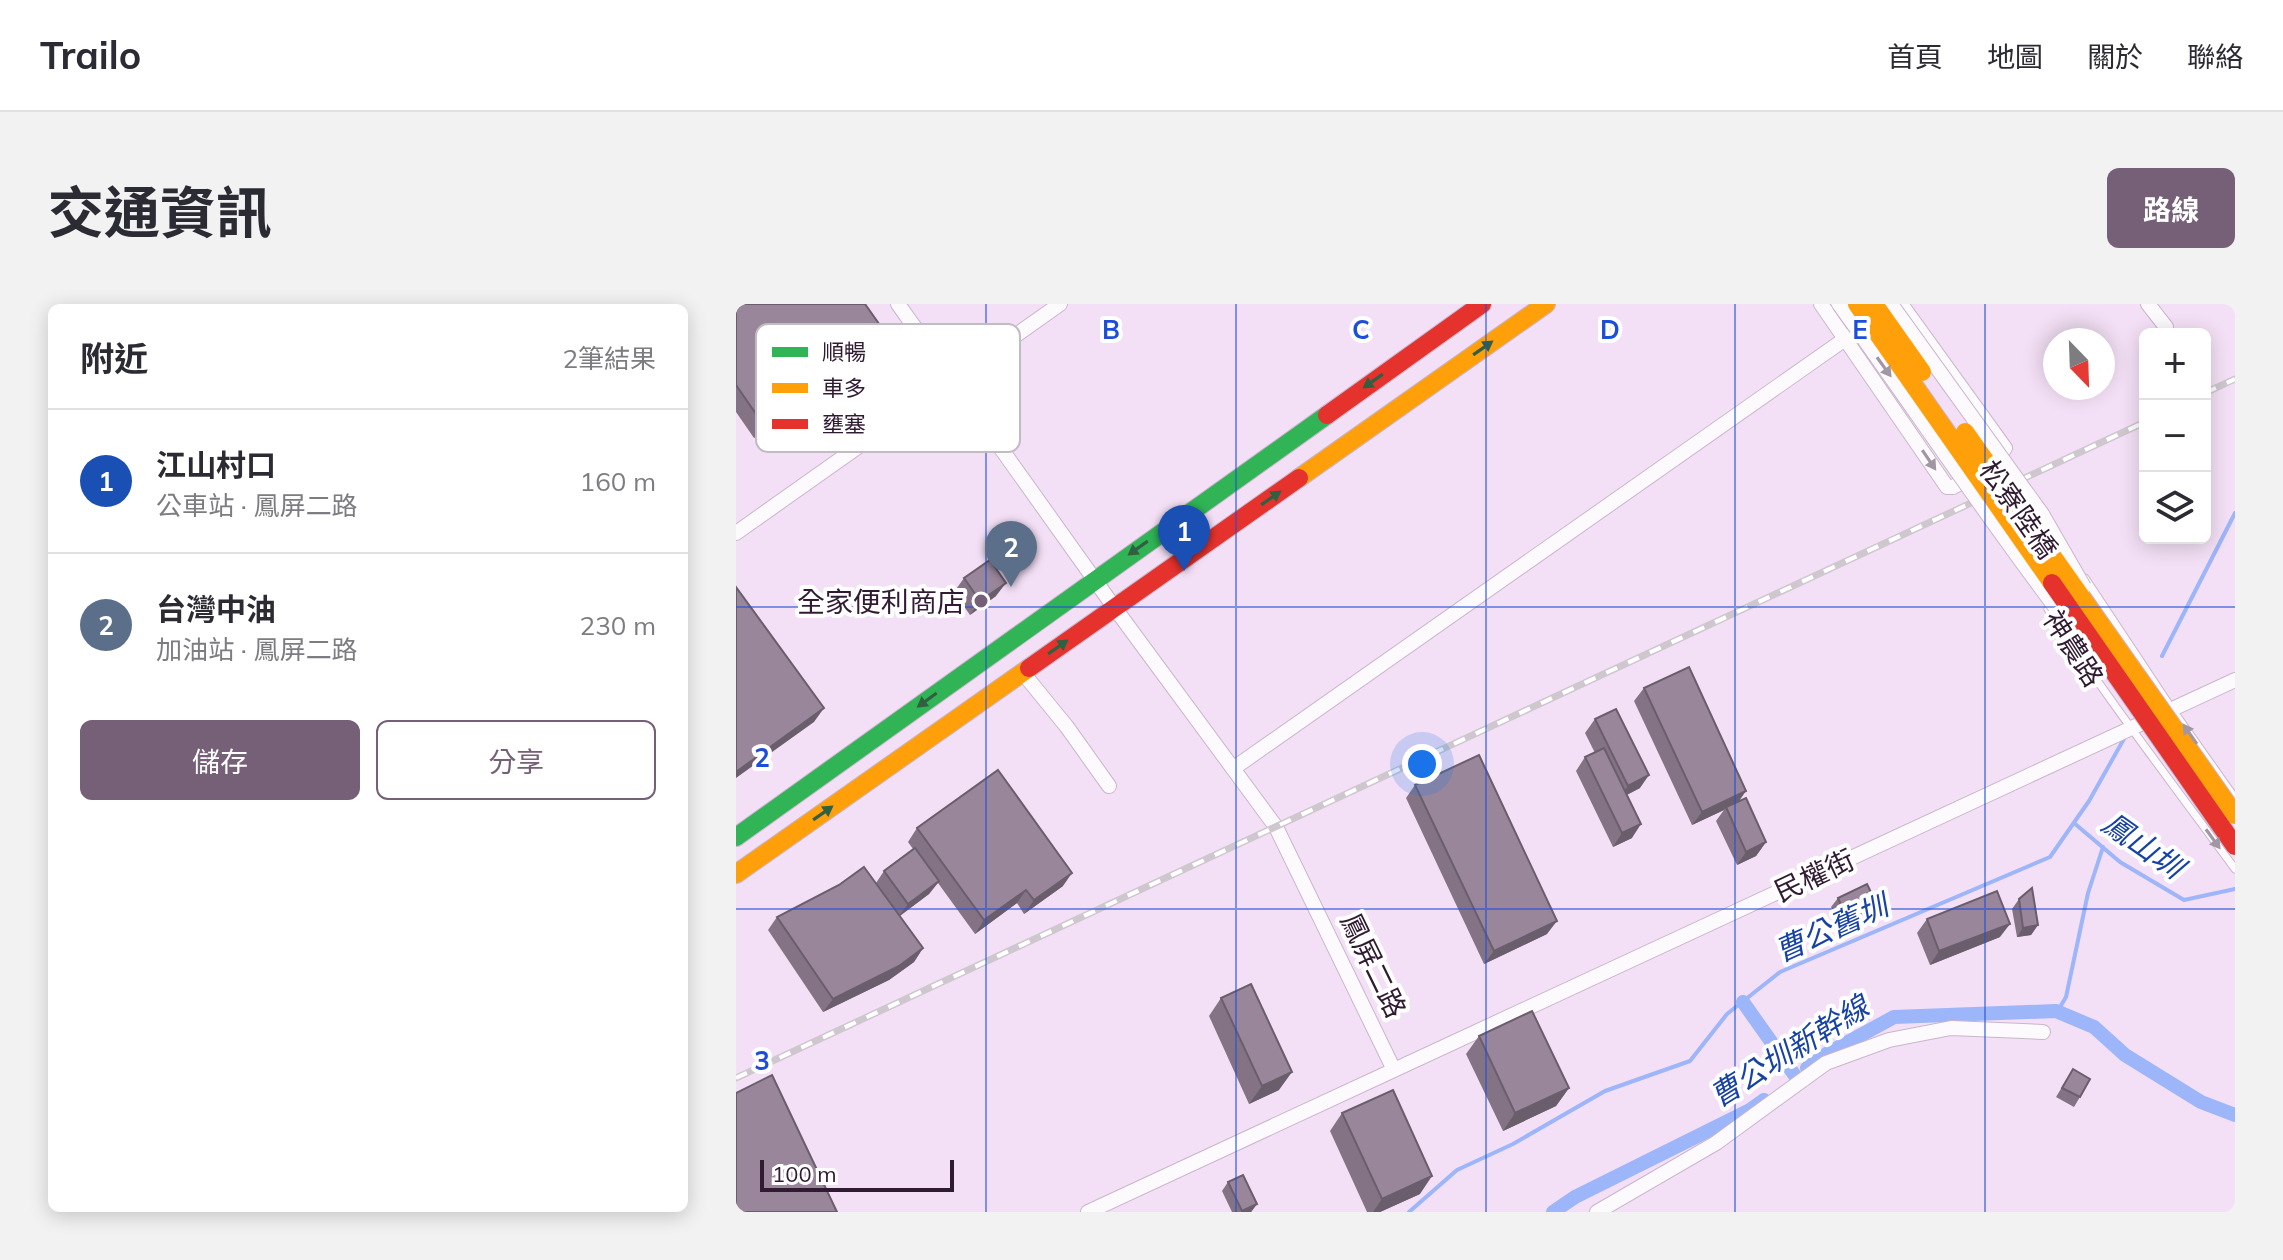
<!DOCTYPE html>
<html lang="zh-TW">
<head>
<meta charset="utf-8">
<style>
	:root { --surface:#fff; --page:#f2f2f3; --text:#2b2b33; --muted:#7c7c81; --line:#e1e1e2; --accent:#756077 }
	body { margin:0; font-family:Mulish,"Noto Sans TC",sans-serif; background:var(--page); color:var(--text) }
	.controls { position:absolute; right:24px; top:24px; display:grid; overflow:hidden; border-radius:12px; box-shadow:0 4px 20px #0003 }
	.controls button { width:72px; height:72px; display:grid; place-items:center; padding:0; border:0; border-bottom:2px solid var(--line); background:var(--surface); color:var(--text); font:40px sans-serif }
	.compass { position:absolute; left:1307px; top:24px; width:72px; height:72px; border-radius:50%; background:var(--surface); box-shadow:0 4px 20px #0003; rotate:157deg }
	.scale { position:absolute; left:24px; bottom:20px; width:194px; box-sizing:border-box; padding-left:8px; border:4px solid #301b33; border-top:0; font-size:22px; line-height:28px; white-space:nowrap; color:#301b33; -webkit-text-stroke:6px #fff; paint-order:stroke }
	.you { position:absolute; left:686px; top:460px; width:28px; height:28px; margin:-20px; border:6px solid #fff; border-radius:50%; background:#1a73e8; box-shadow:0 0 0 12px #1a73e833 }
	.badge { display:grid; place-items:center; width:52px; height:52px; border-radius:50%; background:var(--accent); color:#fff; font-size:26px; font-weight:700 }
	.pin { position:absolute; translate:-50% -66px; filter:drop-shadow(0 2px 4px #0008) }
	.pin::after { content:''; position:absolute; top:42px; width:28px; height:24px; background:inherit; clip-path:polygon(0 0,100% 0,50% 100%) }
	.list { margin:0; padding:0; list-style:none }
	h2 { display:flex; justify-content:space-between; align-items:center; height:104px; margin:0; padding:0 32px; font-size:34px }
	h2 small { font-size:26px; font-weight:400; color:var(--muted) }
	.list li { display:grid; grid-template-columns:52px 1fr auto; gap:24px; align-items:center; box-sizing:border-box; height:144px; padding:0 32px; border-top:2px solid var(--line) }
	.list b { display:block; font-size:30px; white-space:nowrap }
	.list p { margin:0; font-size:26px; white-space:nowrap; color:var(--muted) }
	.list em { font-size:26px; font-style:normal; color:var(--muted) }
	.actions { display:flex; gap:16px; padding:24px 32px }
	.actions a { flex:1; padding:18px 0; border:2px solid var(--accent); border-radius:12px; text-align:center; font-size:28px; color:var(--accent) }
	.actions .main { background:var(--accent); color:#fff }
	.icon { flex:none; width:44px; height:44px; fill:none; stroke:currentColor; stroke-width:2; stroke-linecap:round; stroke-linejoin:round }
	.map { position:relative; flex:none; width:1499px; height:908px; overflow:hidden; border-radius:12px }
	header { display:flex; align-items:center; gap:48px; box-sizing:border-box; height:112px; padding:0 40px; background:var(--surface); border-bottom:2px solid var(--line) }
	header strong { font-size:38px }
	nav { display:flex; gap:44px; margin-inline-start:auto; font-size:28px }
	.intro { display:flex; align-items:center; justify-content:space-between; box-sizing:border-box; height:192px; padding:0 48px }
	h1 { margin:0; font-size:56px }
	.button { padding:20px 36px; border-radius:12px; background:var(--accent); color:#fff; font-size:28px; font-weight:700 }
	main { display:flex; gap:48px; padding:0 48px }
	aside { flex:1; background:var(--surface); border-radius:12px; box-shadow:0 4px 20px #0003 }
	.map>svg:first-child { display:block }
	.lines { fill:none; stroke-linecap:round; stroke-linejoin:round }
	.stream { stroke:#9db5f9; stroke-width:4 }
	.canal { stroke:#9db5f9; stroke-width:14 }
	.lane-casing { stroke:#c9b6cb; stroke-width:9 }
	.street-casing { stroke:#c9b6cb; stroke-width:16 }
	.fast-casing { stroke:#c9b6cb; stroke-width:20 }
	.slow-casing { stroke:#c9b6cb; stroke-width:20 }
	.jam-casing { stroke:#c9b6cb; stroke-width:20 }
	.lane { stroke:#fdfafe; stroke-width:7 }
	.street { stroke:#fdfafe; stroke-width:14 }
	.fast { stroke:#30b455; stroke-width:18 }
	.slow { stroke:#ff9f0a; stroke-width:18 }
	.jam { stroke:#e5322d; stroke-width:18 }
	.rail-casing { stroke:#cec7ce; stroke-width:7 }
	.rail { stroke:#fff; stroke-width:4; stroke-dasharray:12; stroke-linecap:butt }
	.street-bridge-casing { stroke:#c9b6cb; stroke-width:16; stroke-linecap:butt }
	.slow-bridge-casing { stroke:#c9b6cb; stroke-width:20; stroke-linecap:butt }
	.jam-bridge-casing { stroke:#c9b6cb; stroke-width:20; stroke-linecap:butt }
	.street-bridge { stroke:#fdfafe; stroke-width:14 }
	.slow-bridge { stroke:#ff9f0a; stroke-width:18 }
	.jam-bridge { stroke:#e5322d; stroke-width:18 }
	.wall { fill:#847385 }
	.shaded-wall { fill:#6b5e6c }
	.building { fill:#99869b; stroke:#6b5e6c; stroke-width:2 }
	.oneway { fill:#306042 }
	.oneway2 { fill:#a196a3 }
	.grid { fill:none; stroke:#1d4ed8; stroke-width:2; stroke-opacity:0.55 }
	.poi-dot { fill:#756077; stroke:#fff; stroke-width:3 }
	.labels { text-anchor:middle; dominant-baseline:central; stroke-width:8; stroke-linejoin:round; paint-order:stroke }
	.street-label { font-size:28px; fill:#301b33; stroke:#fff }
	.poi-label { font-size:28px; fill:#301b33; stroke:#fff; text-anchor:end }
	.water-label { font-size:30px; font-style:italic; fill:#1843a5; stroke:#fff }
	.key { fill:#fff; stroke:#c1bbc2; stroke-width:2 }
	.key-label { font-size:22px; fill:#301b33 }
	.grid-label { font-size:26px; text-anchor:middle; font-weight:bold; fill:#1d4ed8; stroke:#fff; stroke-width:8; stroke-linejoin:round; paint-order:stroke }
</style>
</head>
<body>
<header>
<strong>Trailo</strong>
<nav><a>首頁</a><a>地圖</a><a>關於</a><a>聯絡</a></nav>
</header>
<div class="intro"><h1>交通資訊</h1><a class="button">路線</a></div>
<main>
<aside>
<h2>附近<small>2筆結果</small></h2>
<ul class="list">
<li><span class="badge" style="background:#1a4fb4">1</span><div><b>江山村口</b><p>公車站 · 鳳屏二路</p></div><em>160 m</em></li>
<li><span class="badge" style="background:#5c6f8a">2</span><div><b>台灣中油</b><p>加油站 · 鳳屏二路</p></div><em>230 m</em></li>
</ul>
<div class="actions"><a class="main">儲存</a><a>分享</a></div>
</aside>
<div class="map">
<svg width="1499" height="908" viewBox="0 0 1499 908">
	<rect width="100%" height="100%" fill="#f4e0f6"/>
	<g class="lines">
		<path class="stream" d="M1426,352l73,-143
			M1338,519l46,39 64,38 51,-11
			M1321,708l9,-15 22,-104 15,-46
			M673,908l48,-42 56,-26 92,-53 85,-30 37,-47 53,-42 270,-115 39,-56 36,-64"/>
		<path class="canal" d="M1007,698l53,75
			M1071,764l21,-15 66,-36 162,-6 38,16 31,28 76,47 34,13
			M817,908l22,-15 175,-87 14,-10"/>
		<defs>
			<path id="lane" d="M1349,274l87,131 63,89
				M1312,305c59,89 124,174 187,260"/>
			<path id="street" d="M162,0l216,303 162,220 118,243 -306,142
				M1085,0l126,183h6l20,-11
				M1165,0l104,144 -10,16
				M1412,0l18,23
				M0,229l324,-229
				M287,369l44,54 42,59
				M498,464l631,-443
				M658,766l841,-390
				M861,908l119,-69 110,-80 63,-23 62,-12 92,4"/>
			<path id="fast" d="M0,533l591,-422"/>
			<path id="slow" d="M563,174l247,-174
				M0,570l293,-206"/>
			<path id="jam" d="M591,111l155,-111
				M293,364l270,-190"/>
		</defs>
		<use href="#lane" class="lane-casing"/>
		<use href="#street" class="street-casing"/>
		<use href="#fast" class="fast-casing"/>
		<use href="#slow" class="slow-casing"/>
		<use href="#jam" class="jam-casing"/>
		<use href="#lane" class="lane"/>
		<use href="#street" class="street"/>
		<use href="#fast" class="fast"/>
		<use href="#slow" class="slow"/>
		<use href="#jam" class="jam"/>
		<defs>
			<path id="rail" d="M1469,89l30,-14
				M0,774l1409,-656"/>
		</defs>
		<use href="#rail" class="rail-casing"/>
		<use href="#rail" class="rail"/>
		<defs>
			<path id="street-bridge" d="M1103,0c84,117 164,237 252,350
				M1155,0l151,210 42,73"/>
			<path id="slow-bridge" d="M1121,0l195,279
				M1138,0l48,68
				M1229,128l270,383"/>
			<path id="jam-bridge" d="M1316,279l183,263"/>
		</defs>
		<use href="#street-bridge" class="street-bridge-casing"/>
		<use href="#slow-bridge" class="slow-bridge-casing"/>
		<use href="#jam-bridge" class="jam-bridge-casing"/>
		<use href="#street-bridge" class="street-bridge"/>
		<use href="#slow-bridge" class="slow-bridge"/>
		<use href="#jam-bridge" class="jam-bridge"/>
	</g>
	<path class="wall" d="M0,0l153,34 -9,14 -126,86 -18,-26z
		M228,274l32,18 -26,19 -16,-23z
		M908,384l95,113 27,41 -10,14 -19,9 -21,-44 8,-11 -32,15 -58,-124z
		M859,415l45,69 -13,7 5,43 -19,9 -37,-76 9,-14 10,-4 -10,-20z
		M679,481l132,149 -63,30 -78,-166z
		M181,524l146,58 -39,28 -7,-11 -42,31 -37,-51 -9,11 -29,22 23,32 -9,14 -25,18 -66,32 -55,-82 9,-13 99,-34 8,-12 29,-22 -5,-7z
		M1102,594l33,17 -30,13 -10,-21z
		M1283,595l19,26 -7,10 -14,2 -5,-28z
		M1191,615l73,18 -70,28 -13,-32z
		M485,694l58,92 -30,14 -40,-88z
		M743,732l90,52 -13,18 -53,25 -37,-77z
		M1337,765l7,28 -6,10 -18,-10z
		M606,809l78,81 -40,18h-13l-37,-81z
		M492,878l29,22 -6,8h-19l-10,-21z"/>
	<path class="shaded-wall" d="M153,34l-9,14 -126,86 9,-14z
		M270,279l-10,13 -26,19 10,-14z
		M88,404l-10,14 -78,56v-6z
		M913,471l-9,13 -22,11 10,-13z
		M1010,487l-9,13 -11,3 -2,3 -32,15 10,-13z
		M905,520l-9,14 -19,9 9,-14z
		M1030,538l-10,14 -19,9 9,-13z
		M336,569l-9,13 -39,28 10,-14z
		M203,577l-10,13 -31,23 10,-13z
		M290,586l-9,13 -42,31 9,-14z
		M1141,601l-6,10 -30,13 6,-9z
		M821,617l-10,13 -63,30 10,-13z
		M1274,620l-10,13 -70,28 9,-14z
		M1302,621l-7,10 -14,2 6,-9z
		M187,644l-9,14 -25,18 -66,32 10,-13z
		M556,768l-13,18 -30,14 13,-18z
		M833,784l-13,18 -53,25 12,-18z
		M696,872l-12,18 -40,18h-7l9,-13z
		M521,900l-6,8h-10l1,-1z"/>
	<path class="building" d="M0,0h129l24,34 -126,86 -27,-39z
		M254,256l16,23 -26,18 -16,-23z
		M0,283l88,121 -88,64z
		M953,363l57,124 -44,21 -58,-124z
		M880,405l33,66 -21,11 -33,-67z
		M868,444l37,76 -19,9 -37,-76z
		M743,451l78,166 -63,30 -79,-166z
		M262,466l74,103 -38,27 -8,-10 -42,30 -67,-92z
		M1010,494l20,44 -20,10 -20,-45z
		M179,544l24,33 -31,23 -24,-33z
		M128,563l59,81 -24,18 -66,33 -56,-82 62,-32z
		M1131,580l10,21 -30,14 -9,-21z
		M1296,584l6,37 -15,3 -4,-29z
		M1261,587l13,33 -71,27 -12,-32z
		M515,680l41,88 -30,14 -41,-88z
		M796,707l37,77 -54,25 -36,-77z
		M1337,765l17,10 -10,18 -18,-9z
		M36,771l65,137h-101v-119z
		M657,786l39,86 -50,23 -40,-86z
		M507,871l14,29 -15,7 -14,-29z"/>
	<defs><path id="oneway-solid" d="M-6-.8H1V-3.2L6.5 0L1 3.2V.8H-6Z" transform="scale(2)"/></defs>
	<g class="oneway">
		<use href="#oneway-solid" transform="translate(747 44) rotate(-35)"/>
		<use href="#oneway-solid" transform="translate(637 77) rotate(145)"/>
		<use href="#oneway-solid" transform="translate(535 194) rotate(-35)"/>
		<use href="#oneway-solid" transform="translate(402 244) rotate(145)"/>
		<use href="#oneway-solid" transform="translate(322 343) rotate(-35)"/>
		<use href="#oneway-solid" transform="translate(191 396) rotate(144)"/>
		<use href="#oneway-solid" transform="translate(87 509) rotate(-35)"/>
	</g>
	<g class="oneway2">
		<use href="#oneway-solid" transform="translate(1148 63) rotate(54)"/>
		<use href="#oneway-solid" transform="translate(1193 156) rotate(56)"/>
		<use href="#oneway-solid" transform="translate(1454 430) rotate(-125)"/>
		<use href="#oneway-solid" transform="translate(1477 535) rotate(54)"/>
	</g>
	<path class="grid" d="M250,0v908M500,0v908M750,0v908M999,0v908M1249,0v908M0,303h1499M0,605h1499"/>
	<circle class="poi-dot" cx="245" cy="297" r="8"/>
	<g class="labels">
		<g class="street-label">
			<text transform="translate(1283 205) rotate(55)">松寮陸橋</text>
			<text transform="translate(1338 344) rotate(57)">神農路</text>
			<text transform="translate(1078 571) rotate(-25)">民權街</text>
			<text transform="translate(638 661) rotate(64)">鳳屏二路</text>
		</g>
		<g class="poi-label">
			<text x="229" y="297">全家便利商店</text>
		</g>
		<g class="water-label">
			<text transform="translate(1407 541) rotate(35)">鳳山圳</text>
			<text transform="translate(1095 624) rotate(-24)">曹公舊圳</text>
			<text transform="translate(1053 747) rotate(-32)">曹公圳新幹線</text>
		</g>
	</g>
	<rect x="20" y="20" width="264" height="128" rx="12" class="key"/>
	<rect x="36" y="43" width="36" height="10" fill="#30b455"/>
	<rect x="36" y="79" width="36" height="10" fill="#ff9f0a"/>
	<rect x="36" y="115" width="36" height="10" fill="#e5322d"/>
	<g class="key-label">
		<text x="86" y="56">順暢</text>
		<text x="86" y="92">車多</text>
		<text x="86" y="128">壅塞</text>
	</g>
	<g class="grid-label">
		<text x="375" y="35">B</text>
		<text x="625" y="35">C</text>
		<text x="874" y="35">D</text>
		<text x="1124" y="35">E</text>
		<text x="26" y="463">2</text>
		<text x="26" y="766">3</text>
	</g>
</svg>
<div class="controls">
<button>+</button>
<button>−</button>
<button><svg class="icon" aria-label="layers" viewBox="0 0 24 24"><path d="M12 4l9 5-9 5-9-5zM3 14l9 5 9-5"/></svg></button>
</div>
<svg class="compass" viewBox="-18 -18 36 36"><path d="M0-13l5 13h-10z" fill="#e53935"/><path d="M0 13l5-13h-10z" fill="#7c7c81"/></svg>
<div class="scale">100 m</div>
<div class="you"></div>
<div class="pin badge" style="left:448px;top:267px;background:#1a4fb4">1</div>
<div class="pin badge" style="left:275px;top:283px;background:#5c6f8a">2</div>
</div>
</main>
</body>
</html>
